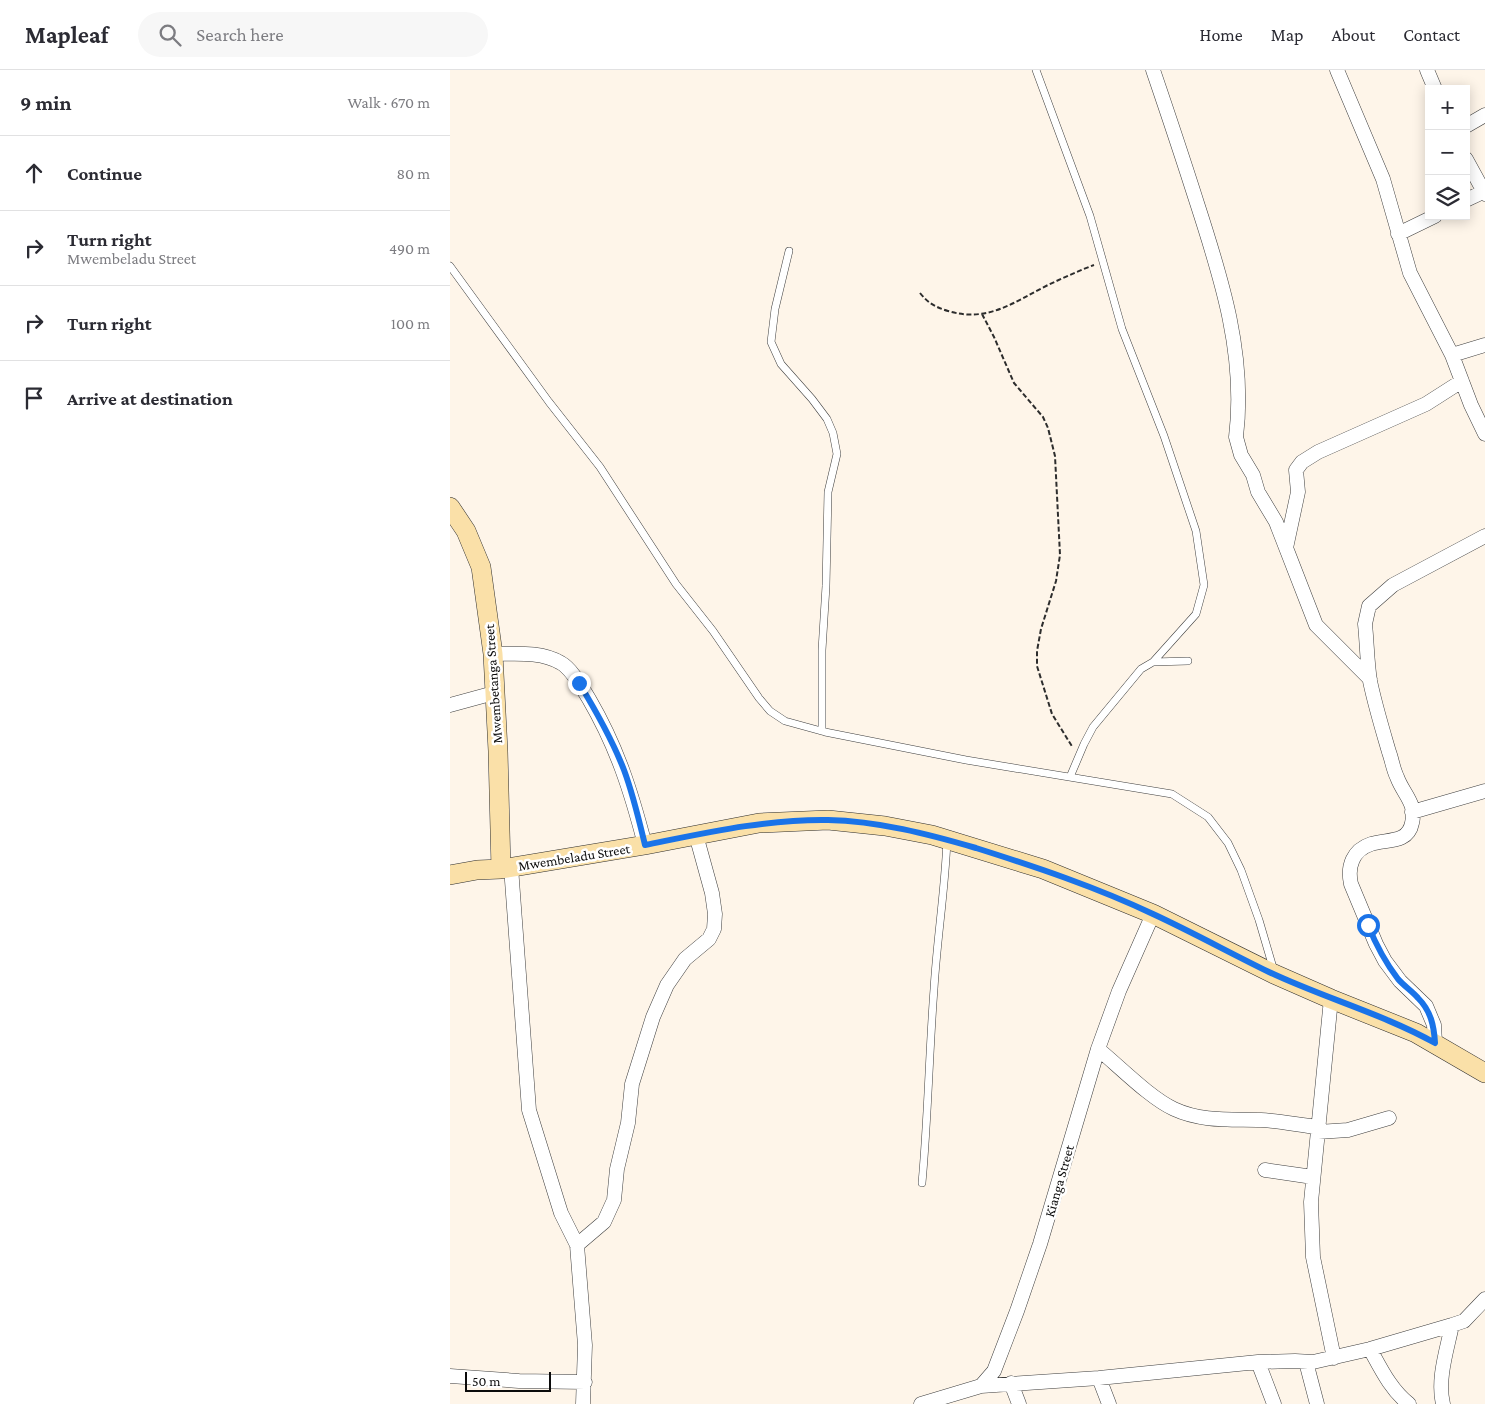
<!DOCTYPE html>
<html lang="en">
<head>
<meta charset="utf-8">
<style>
	:root { --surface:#fff; --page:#f7f7f7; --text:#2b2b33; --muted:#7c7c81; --line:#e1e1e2 }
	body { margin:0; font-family:"Crimson Pro",serif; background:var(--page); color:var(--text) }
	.controls { position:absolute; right:15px; top:15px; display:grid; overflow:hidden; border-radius:0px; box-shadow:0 2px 12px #0003 }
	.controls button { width:45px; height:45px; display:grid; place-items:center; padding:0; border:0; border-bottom:1px solid var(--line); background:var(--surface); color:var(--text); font:25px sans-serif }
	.scale { position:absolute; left:15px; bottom:12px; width:86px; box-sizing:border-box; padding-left:5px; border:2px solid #0b0b0b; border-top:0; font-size:14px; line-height:18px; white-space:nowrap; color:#0b0b0b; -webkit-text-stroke:4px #fff; paint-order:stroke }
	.stop { position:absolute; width:15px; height:15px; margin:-11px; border:4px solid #1a73e8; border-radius:50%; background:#fff }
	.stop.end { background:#1a73e8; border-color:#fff; box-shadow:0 1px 5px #0008 }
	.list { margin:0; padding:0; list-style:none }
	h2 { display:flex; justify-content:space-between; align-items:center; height:65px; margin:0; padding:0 20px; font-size:21px }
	h2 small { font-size:16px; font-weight:400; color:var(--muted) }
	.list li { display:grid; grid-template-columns:32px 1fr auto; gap:15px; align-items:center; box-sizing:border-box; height:75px; padding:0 20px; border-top:1px solid var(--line) }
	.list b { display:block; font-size:19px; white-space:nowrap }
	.list p { margin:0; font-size:16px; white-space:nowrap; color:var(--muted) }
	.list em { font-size:16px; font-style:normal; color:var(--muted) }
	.icon { flex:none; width:28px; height:28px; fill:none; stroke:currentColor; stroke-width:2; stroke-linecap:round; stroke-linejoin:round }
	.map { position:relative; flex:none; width:1035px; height:1334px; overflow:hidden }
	header { display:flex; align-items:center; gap:30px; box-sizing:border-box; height:70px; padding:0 25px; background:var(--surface); border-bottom:1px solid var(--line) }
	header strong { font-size:24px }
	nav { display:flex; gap:28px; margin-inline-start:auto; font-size:18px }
	.search { width:350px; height:45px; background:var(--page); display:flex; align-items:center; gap:12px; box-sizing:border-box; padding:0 18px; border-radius:28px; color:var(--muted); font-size:19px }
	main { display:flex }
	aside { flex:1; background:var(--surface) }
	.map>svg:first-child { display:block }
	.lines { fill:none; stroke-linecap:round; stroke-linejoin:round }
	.lane-casing { stroke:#3e3e3e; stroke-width:8 }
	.street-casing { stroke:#3e3e3e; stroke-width:15 }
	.secondary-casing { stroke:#2d2d2d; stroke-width:20 }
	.path { stroke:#2d2d2d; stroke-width:2; stroke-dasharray:5 2.5; stroke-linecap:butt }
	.lane { stroke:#fff; stroke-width:7 }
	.street { stroke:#fff; stroke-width:14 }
	.secondary { stroke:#fae0a8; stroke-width:19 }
	.route { stroke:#1a73e8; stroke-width:6 }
	.labels { text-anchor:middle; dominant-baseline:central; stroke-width:5; stroke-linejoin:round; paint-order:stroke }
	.street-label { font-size:14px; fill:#0b0b0b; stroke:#fff }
</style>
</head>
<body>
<header>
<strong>Mapleaf</strong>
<div class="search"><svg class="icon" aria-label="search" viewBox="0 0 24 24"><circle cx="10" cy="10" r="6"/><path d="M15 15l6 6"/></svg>Search here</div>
<nav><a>Home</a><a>Map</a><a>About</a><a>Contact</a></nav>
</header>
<main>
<aside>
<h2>9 min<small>Walk · 670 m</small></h2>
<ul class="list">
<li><svg class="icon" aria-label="ahead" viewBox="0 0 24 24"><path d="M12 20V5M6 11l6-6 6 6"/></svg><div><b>Continue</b></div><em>80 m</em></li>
<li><svg class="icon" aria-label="right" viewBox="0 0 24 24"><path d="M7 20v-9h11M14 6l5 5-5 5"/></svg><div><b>Turn right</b><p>Mwembeladu Street</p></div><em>490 m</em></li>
<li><svg class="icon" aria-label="right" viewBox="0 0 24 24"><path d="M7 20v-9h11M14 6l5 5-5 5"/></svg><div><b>Turn right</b></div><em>100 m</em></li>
<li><svg class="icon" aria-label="arrive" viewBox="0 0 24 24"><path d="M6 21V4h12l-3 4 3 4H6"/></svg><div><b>Arrive at destination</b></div></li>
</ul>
</aside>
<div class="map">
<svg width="1035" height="1334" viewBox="0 0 1035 1334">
	<rect width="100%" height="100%" fill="#fef5e9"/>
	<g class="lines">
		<defs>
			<path id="lane" d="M586,0l54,146 32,113 42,107 32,95 8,54 -8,29 -43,48
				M339,181l-14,58 -4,33 10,22 31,35 15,20 6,14 4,21 -9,38 -2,94 -4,64v81
				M0,196l99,136 51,65 76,117 37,47 46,67 11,13 15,10 40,11 141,28 206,34 36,23 20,26 13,27 18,50 15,51
				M620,707l14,-33 9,-17 48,-58 12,-7 35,-1
				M472,1113c6,-65 7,-129 12,-194 3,-50 11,-99 13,-149"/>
			<path id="street" d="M703,0c15,44 30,89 44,133 25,77 49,153 39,234l5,18 12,20 5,17 18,30 40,103 54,54
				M887,0l46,109 27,94 42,82 19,50 14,29
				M977,0l8,19
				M1016,56l19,-11
				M1016,89l19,35
				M1016,130l19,-9
				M948,164l37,-18
				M1002,285l33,-10
				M836,478l12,-56 -2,-22 6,-8 16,-10 108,-48 36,-23
				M43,584c22,0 48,-3 68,9 11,6 21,25 28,36 28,48 42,92 56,146
				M0,635l44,-12
				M962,742l73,-21
				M61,797l18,243 32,103 16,32 8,100 -2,59
				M881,929l-20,203 2,55 21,101
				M985,973l-1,-18 -8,-19 -26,-25 -15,-20 -9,-17 -25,-60c-4,-18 2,-34 20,-40 15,-5 37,0 41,-21 5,-20 -9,-29 -15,-46 -4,-8 -5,-17 -8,-25 -7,-24 -14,-47 -19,-71 -3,-19 -3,-38 -5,-57l4,-18 24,-21 92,-49
				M648,979c21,17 52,49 76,60 28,13 57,10 87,11 19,1 38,5 57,7
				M868,1062l30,-2 41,-12
				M815,1100l48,7
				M127,1175l27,-23 10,-22 3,-31 11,-46 4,-39 21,-67 14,-32 18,-26 24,-20 5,-10 1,-15 -3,-21 -16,-58
				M920,1279c11,20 21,41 39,55
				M808,1292l16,42
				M856,1292l11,42
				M0,1306l69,5 66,1
				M649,1308l10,26
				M561,1313l8,21
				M531,1316l118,-8 159,-16 37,-1 18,1 57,-13 82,-24 12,-4 21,-22
				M471,1334l60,-18 13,-15 23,-60 23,-67 58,-195 21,-58 34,-77
				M993,1334c-6,-25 4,-54 9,-79"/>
			<path id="secondary" d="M0,437l16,24 15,36 12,87 5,97 3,118
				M0,805l27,-5 24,-1 144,-24 114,-22 69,-3 57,6 47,9 111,34 110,45 121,60 57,25 85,34 69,40"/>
		</defs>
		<use href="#lane" class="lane-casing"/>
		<use href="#street" class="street-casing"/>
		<use href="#secondary" class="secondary-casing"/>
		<path class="path" d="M470,223c8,10 15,14 28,18 40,12 66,-9 100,-26 15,-7 30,-14 46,-20
			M532,244l12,23 20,46 29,34 5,11 7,28 5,99 -4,26 -15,48 -4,22v15l15,48 21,34"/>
		<use href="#lane" class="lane"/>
		<use href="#street" class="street"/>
		<use href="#secondary" class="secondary"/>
	</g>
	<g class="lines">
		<path class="route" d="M129,613c17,28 33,56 45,87 9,24 15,50 21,75 60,-12 121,-26 183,-25 50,1 100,14 148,28 60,19 120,39 177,66 39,18 77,39 116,58 55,26 114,42 166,71 -1,-17 -4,-32 -17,-45 -6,-7 -14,-12 -20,-19 -13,-17 -22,-34 -30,-54"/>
	</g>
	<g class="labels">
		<g class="street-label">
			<text transform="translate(43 614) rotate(-94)">Mwembetanga Street</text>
			<text transform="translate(124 787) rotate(-9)">Mwembeladu Street</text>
			<text transform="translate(609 1111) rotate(-74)">Kianga Street</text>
		</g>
	</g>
</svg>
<div class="controls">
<button>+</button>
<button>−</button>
<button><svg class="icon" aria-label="layers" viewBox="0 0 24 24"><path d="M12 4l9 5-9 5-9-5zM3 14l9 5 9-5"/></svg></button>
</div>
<div class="scale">50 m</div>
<div class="stop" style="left:918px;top:855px"></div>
<div class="stop end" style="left:129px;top:613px"></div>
</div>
</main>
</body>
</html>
